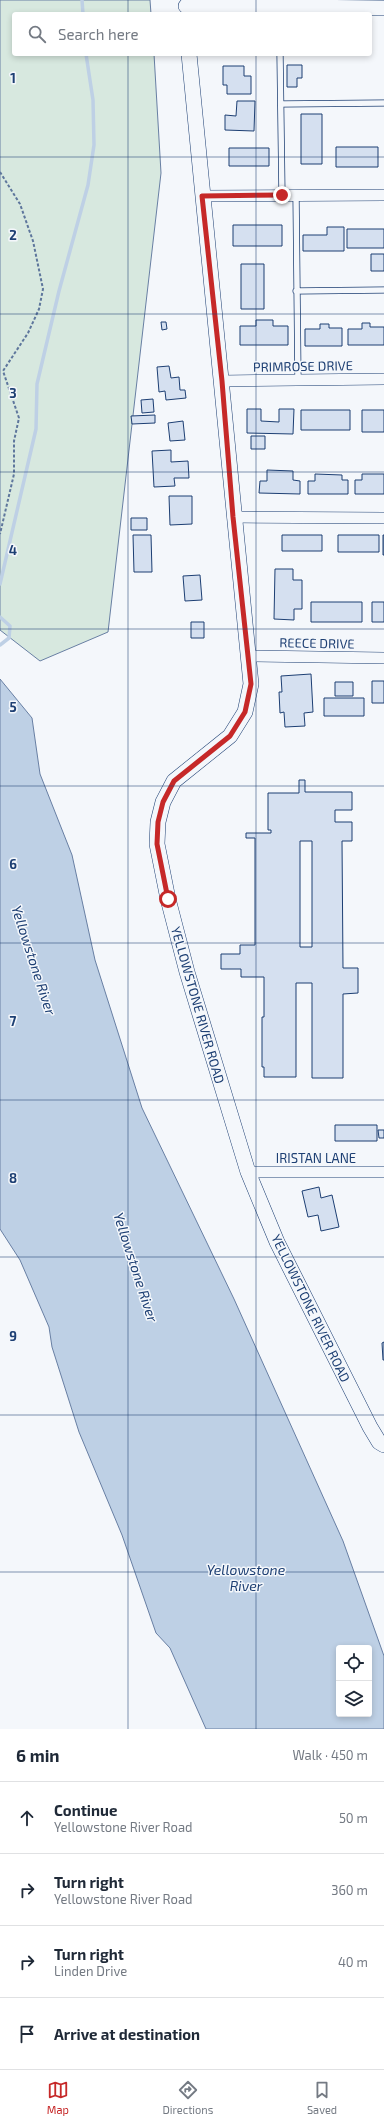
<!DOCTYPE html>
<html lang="en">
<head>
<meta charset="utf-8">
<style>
	:root { --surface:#fff; --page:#f2f2f3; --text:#1f2937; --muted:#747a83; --line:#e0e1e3; --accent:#c62828 }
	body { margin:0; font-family:"Exo 2",sans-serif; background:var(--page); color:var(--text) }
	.controls { position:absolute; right:12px; bottom:12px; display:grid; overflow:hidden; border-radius:4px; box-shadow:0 2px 6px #0003 }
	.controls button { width:36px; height:36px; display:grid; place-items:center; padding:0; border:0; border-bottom:1px solid var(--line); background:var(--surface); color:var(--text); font:20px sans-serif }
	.stop { position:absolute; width:12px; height:12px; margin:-9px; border:3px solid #c62828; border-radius:50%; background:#fff }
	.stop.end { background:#c62828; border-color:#fff; box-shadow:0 1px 4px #0008 }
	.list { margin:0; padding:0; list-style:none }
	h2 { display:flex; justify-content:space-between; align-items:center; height:52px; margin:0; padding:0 16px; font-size:17px }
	h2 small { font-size:13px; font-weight:400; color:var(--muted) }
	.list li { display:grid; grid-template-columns:26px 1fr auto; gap:12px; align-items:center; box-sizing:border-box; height:72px; padding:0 16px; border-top:1px solid var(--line) }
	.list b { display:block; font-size:15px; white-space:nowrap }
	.list p { margin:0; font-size:13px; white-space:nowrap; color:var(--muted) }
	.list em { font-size:13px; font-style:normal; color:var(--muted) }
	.icon { flex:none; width:22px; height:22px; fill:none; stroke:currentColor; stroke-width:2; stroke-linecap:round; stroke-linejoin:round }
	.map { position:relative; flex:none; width:384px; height:1729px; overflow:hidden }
	.search { position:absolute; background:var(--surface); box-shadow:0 2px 6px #0003; left:12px; right:12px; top:12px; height:44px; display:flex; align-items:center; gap:10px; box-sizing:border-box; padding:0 14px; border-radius:4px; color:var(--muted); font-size:15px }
	.sheet { height:340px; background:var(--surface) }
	nav { display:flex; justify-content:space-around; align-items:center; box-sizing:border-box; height:56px; border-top:1px solid var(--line); background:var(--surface); font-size:11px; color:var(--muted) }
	nav a { display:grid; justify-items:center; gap:2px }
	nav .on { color:var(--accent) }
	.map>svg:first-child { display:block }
	.green { fill:#d7e8df; stroke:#687fa3 }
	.water { fill:#bed0e5; stroke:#687fa3; fill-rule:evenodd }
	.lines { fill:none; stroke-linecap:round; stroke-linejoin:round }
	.stream { stroke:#bed0e5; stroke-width:3.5 }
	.building { fill:#d5e0f0; stroke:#1d3f73; fill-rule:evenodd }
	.lane-casing { stroke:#1d3f73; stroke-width:7 }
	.street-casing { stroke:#1d3f73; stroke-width:12 }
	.secondary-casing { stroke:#1d3f73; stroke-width:16 }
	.path { stroke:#5e769c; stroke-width:2; stroke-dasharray:3 2; stroke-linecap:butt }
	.lane { stroke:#f4f7fb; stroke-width:5.5 }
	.street { stroke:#f4f7fb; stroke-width:11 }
	.secondary { stroke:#f4f7fb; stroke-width:15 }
	.route { stroke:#c62828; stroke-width:5 }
	.grid { fill:none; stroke:#1d3f73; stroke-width:1; stroke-opacity:0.55 }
	.labels { text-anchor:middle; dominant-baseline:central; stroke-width:3; stroke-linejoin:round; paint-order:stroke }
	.street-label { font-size:13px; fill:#1d3f73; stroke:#f4f7fb }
	.water-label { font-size:14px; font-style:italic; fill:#1d3f73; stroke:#f4f7fb }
	.grid-label { font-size:13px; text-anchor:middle; font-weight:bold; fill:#1d3f73; stroke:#f4f7fb; stroke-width:3; stroke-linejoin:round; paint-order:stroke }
</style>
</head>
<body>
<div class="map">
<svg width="384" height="1729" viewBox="0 0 384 1729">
	<rect width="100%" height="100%" fill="#f4f7fb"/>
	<path class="green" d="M0,0h150l1,14h-137v40h140l7,119 -53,459 -68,29 -40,-31z"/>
	<path class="water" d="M0,679l32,39 8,56 32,81 23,105 47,148 92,191 109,242 41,115v73h-178l-36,-81 -14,-15 -34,-98 -43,-103 -27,-85 -3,-20 -29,-67 -20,-31zM339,1648h30v66h-30z"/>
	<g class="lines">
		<path class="stream" d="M82,0l1,14
			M0,584l36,-155 1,-45 22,-93 29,-106 6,-40 -1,-45 -7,-46
			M0,617l10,9 -1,12 -9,7"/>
	</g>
	<path class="building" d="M287,65h15v13h-5v9h-10z
		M223,66h21v10h7v18h-24v-9h-4z
		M237,101h18l-1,30 -29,-1v-15l11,1z
		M301,114h21v50h-21z
		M336,147h42v20h-42z
		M229,148h40v18h-40z
		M233,225h49v21h-49z
		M327,227h17v24h-41v-16h24z
		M347,229h37v19h-37z
		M371,254h13v17h-13z
		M241,264h23v45h-23z
		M256,320h17v6h15v19h-48v-19h16z
		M161,322h5l1,7 -5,1z
		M362,323h8v4h14v18h-36v-16h14z
		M320,324h9v4h13v18h-37v-17h15z
		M169,366l2,12 8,-1 1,13h5l1,8 -20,2 -1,-9 -6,1 -2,-25z
		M153,399l1,13 -12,1 -1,-13z
		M247,409h14v12l18,1v-13h15l-1,25 -46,-1z
		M301,410h49v20h-49z
		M362,410h22v22h-22z
		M155,415v8l-23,1 -1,-8z
		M183,421l2,19 -15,1 -2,-18z
		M251,436h14v13h-14z
		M171,450v12l17,-1 1,17h-15l1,8 -21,1 -2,-36z
		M267,470l26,1v9l7,1v13l-41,-1 1,-12h7z
		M315,474l27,1v5h6v14h-40v-13h7z
		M362,474h22v20h-29v-14h7z
		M169,496h23v28l-22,1z
		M131,518h16v12h-16z
		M133,535h18l1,37h-18z
		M282,535h40v16h-40z
		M338,535h41v17h-41z
		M383,535h1v20h-1z
		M275,569h18v11h9v29h-8v11l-20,-1z
		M200,575l2,25 -17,1 -2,-25z
		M311,602h51v20h-51z
		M372,602h12v20h-12z
		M191,622h13v16h-13z
		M311,674l2,38 -9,1 1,13 -20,1 -1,-15 -4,1 -1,-21h3l-1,-16z
		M372,681h12v22h-12z
		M335,682h18v14h-18z
		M324,698h40v18h-40z
		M299,780h6v12h47v18h-17v12h17v19h-10l1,127h15v25l-15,1v84h-31v-95h-16v94h-32v-10h-2v-50h2v-40h-23v-8h-20v-15h19v-9h15v-107h-9v-5h25v-3h-3v-37h31zM300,841h12v106h-12z
		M335,1125h42v16h-42z
		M378,1130h6v8h-5z
		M319,1187l2,11 11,-3 7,32 -18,4 -3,-16 -10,2 -6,-26z
		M384,1342v18h-1l-1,-17z"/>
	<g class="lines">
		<defs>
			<path id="lane" d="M280,54l2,141
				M281,104l103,-1
				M296,195l2,185
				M296,291l88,-1"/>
			<path id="street" d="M202,196l182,-1
				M222,381l162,-2
				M233,517l151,1
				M249,656l135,2
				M248,1172h136"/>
			<path id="secondary" d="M186,6l198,2
				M189,54l62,630 -6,28 -15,24 -56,45 -11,21 -5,20 -1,22 11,55 19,73 61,200 29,70 93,185 9,15 5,3"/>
		</defs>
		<use href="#lane" class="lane-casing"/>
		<use href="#street" class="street-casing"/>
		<use href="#secondary" class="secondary-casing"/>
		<path class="path" d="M0,172l20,32 13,37 10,48 -4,20 -11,24 -25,38 16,47 -5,23v33l-14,60"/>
		<use href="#lane" class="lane"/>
		<use href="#street" class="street"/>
		<use href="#secondary" class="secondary"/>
	</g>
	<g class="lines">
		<path class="route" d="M168,899l-11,-55 1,-22 5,-20 11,-21 56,-45 15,-24 6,-28 -18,-167 -11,-136 -20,-185 80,-1"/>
	</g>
	<path class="grid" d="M128,0v14M256,0v14M128,54v1675M256,54v1675M0,157h384M0,314h384M0,472h384M0,629h384M0,786h384M0,943h384M0,1100h384M0,1257h384M0,1415h384M0,1572h384"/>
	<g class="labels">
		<g class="street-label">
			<text transform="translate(303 366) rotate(-1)">PRIMROSE DRIVE</text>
			<text transform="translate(317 643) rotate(1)">REECE DRIVE</text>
			<text transform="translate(198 1005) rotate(74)">YELLOWSTONE RIVER ROAD</text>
			<text x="316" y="1158">IRISTAN LANE</text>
			<text transform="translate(311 1308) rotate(64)">YELLOWSTONE RIVER ROAD</text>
		</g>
		<g class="water-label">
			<text transform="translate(34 960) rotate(72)">Yellowstone River</text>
			<text transform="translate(136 1267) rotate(72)">Yellowstone River</text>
			<text x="246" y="1569">Yellowstone<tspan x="246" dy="16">River</tspan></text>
		</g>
	</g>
	<g class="grid-label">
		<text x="13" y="83">1</text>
		<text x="13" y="240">2</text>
		<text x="13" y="398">3</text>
		<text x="13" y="555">4</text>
		<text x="13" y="712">5</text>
		<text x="13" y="869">6</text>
		<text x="13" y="1026">7</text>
		<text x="13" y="1183">8</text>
		<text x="13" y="1341">9</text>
	</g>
</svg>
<div class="controls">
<button><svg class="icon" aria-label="locate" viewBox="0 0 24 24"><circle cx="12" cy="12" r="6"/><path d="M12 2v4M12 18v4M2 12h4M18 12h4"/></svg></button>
<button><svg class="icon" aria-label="layers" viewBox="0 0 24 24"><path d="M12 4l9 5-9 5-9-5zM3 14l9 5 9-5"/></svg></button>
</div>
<div class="stop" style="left:168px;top:899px"></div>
<div class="stop end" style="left:282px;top:195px"></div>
<div class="search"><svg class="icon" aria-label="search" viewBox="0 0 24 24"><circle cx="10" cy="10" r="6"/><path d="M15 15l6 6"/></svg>Search here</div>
</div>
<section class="sheet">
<h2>6 min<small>Walk · 450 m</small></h2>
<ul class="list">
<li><svg class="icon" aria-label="ahead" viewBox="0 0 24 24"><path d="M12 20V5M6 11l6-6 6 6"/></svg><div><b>Continue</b><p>Yellowstone River Road</p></div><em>50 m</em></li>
<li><svg class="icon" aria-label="right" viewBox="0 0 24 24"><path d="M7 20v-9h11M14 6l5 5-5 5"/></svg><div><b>Turn right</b><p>Yellowstone River Road</p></div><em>360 m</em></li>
<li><svg class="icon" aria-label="right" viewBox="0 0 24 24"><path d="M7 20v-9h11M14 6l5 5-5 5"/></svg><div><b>Turn right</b><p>Linden Drive</p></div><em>40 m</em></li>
<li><svg class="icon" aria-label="arrive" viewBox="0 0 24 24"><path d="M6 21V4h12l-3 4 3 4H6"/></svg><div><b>Arrive at destination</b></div></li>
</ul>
</section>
<nav>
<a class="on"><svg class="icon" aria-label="map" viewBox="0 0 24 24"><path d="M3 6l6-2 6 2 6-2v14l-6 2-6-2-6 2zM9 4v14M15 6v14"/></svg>Map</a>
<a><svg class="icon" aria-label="directions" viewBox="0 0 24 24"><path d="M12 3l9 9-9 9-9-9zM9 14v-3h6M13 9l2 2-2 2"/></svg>Directions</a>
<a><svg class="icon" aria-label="saved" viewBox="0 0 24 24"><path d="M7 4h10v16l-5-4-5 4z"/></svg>Saved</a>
</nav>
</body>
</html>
